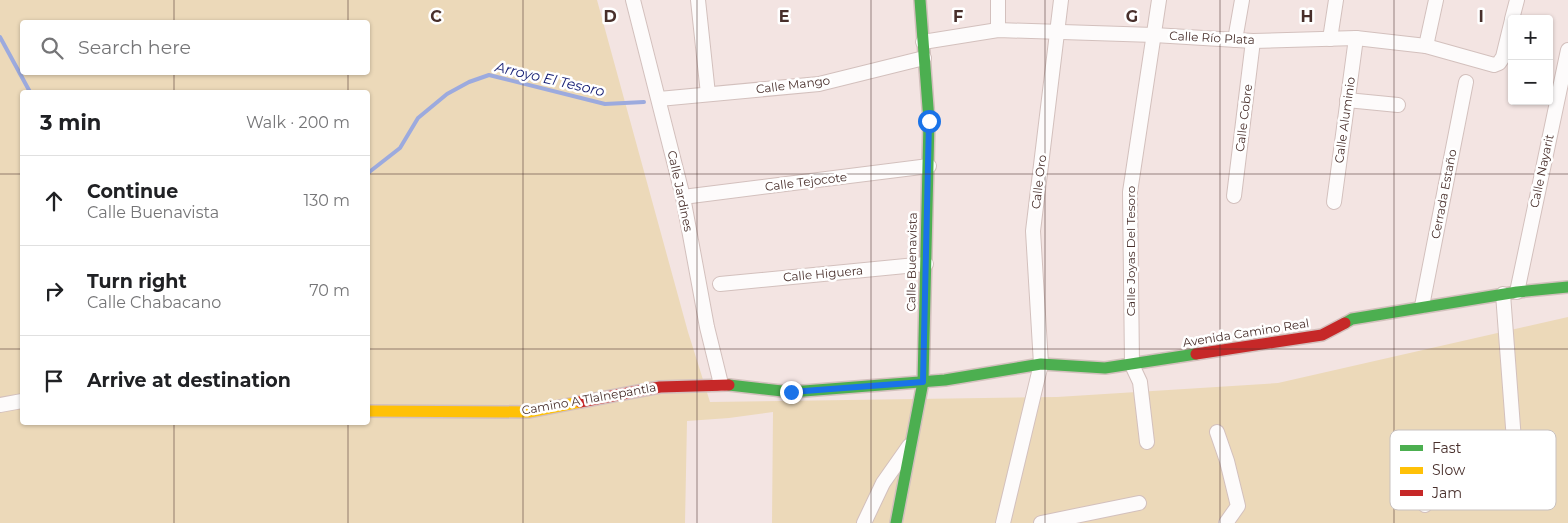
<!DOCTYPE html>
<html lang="en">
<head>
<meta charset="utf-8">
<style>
  body { margin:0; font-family:Montserrat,sans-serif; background:#f2f2f2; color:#202124 }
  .controls { position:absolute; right:15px; top:15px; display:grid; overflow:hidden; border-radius:5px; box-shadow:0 1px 4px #0004 }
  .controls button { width:45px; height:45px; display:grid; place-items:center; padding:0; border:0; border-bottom:1px solid #e0e0e0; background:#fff; color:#202124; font:25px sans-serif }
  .stop { position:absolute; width:15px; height:15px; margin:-11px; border:4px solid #1a73e8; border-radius:50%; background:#fff }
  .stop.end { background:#1a73e8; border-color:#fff; box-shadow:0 1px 5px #0008 }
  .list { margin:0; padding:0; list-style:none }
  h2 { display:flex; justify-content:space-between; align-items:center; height:65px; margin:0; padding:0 20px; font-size:21px }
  h2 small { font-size:16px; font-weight:400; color:#757577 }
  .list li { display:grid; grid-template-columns:32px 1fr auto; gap:15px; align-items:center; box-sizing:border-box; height:90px; padding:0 20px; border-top:1px solid #e0e0e0 }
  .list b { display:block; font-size:19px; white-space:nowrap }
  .list p { margin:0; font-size:16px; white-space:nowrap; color:#757577 }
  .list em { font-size:16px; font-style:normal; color:#757577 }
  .icon { flex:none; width:28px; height:28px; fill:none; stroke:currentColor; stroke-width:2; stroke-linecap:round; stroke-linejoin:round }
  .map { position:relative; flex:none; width:1568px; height:523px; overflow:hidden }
  .search { position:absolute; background:#fff; box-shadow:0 1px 4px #0004; left:20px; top:20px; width:350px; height:55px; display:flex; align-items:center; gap:12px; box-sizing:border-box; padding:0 18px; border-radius:5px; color:#757577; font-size:19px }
  .panel { position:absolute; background:#fff; box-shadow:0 1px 4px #0004; left:20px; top:90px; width:350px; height:335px; border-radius:5px }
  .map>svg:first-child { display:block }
  .green { fill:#ecd9b9; fill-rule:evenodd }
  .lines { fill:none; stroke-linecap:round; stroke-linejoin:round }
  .stream { stroke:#9caade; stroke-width:4 }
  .street-casing { stroke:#d3c0bd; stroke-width:16 }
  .fast-casing { stroke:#d3c0bd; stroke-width:14 }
  .slow-casing { stroke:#d3c0bd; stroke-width:14 }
  .jam-casing { stroke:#d3c0bd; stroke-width:14 }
  .street { stroke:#fdfbfb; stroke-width:14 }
  .fast { stroke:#4caf50; stroke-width:11 }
  .slow { stroke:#ffc107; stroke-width:11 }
  .jam { stroke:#c62828; stroke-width:11 }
  .route { stroke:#1a73e8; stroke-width:6 }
  .grid { fill:none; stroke:#482f2b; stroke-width:1; stroke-opacity:0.55 }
  .labels { text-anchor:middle; stroke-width:5; stroke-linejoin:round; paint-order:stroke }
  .street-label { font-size:12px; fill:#482f2b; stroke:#fff }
  .water-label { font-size:14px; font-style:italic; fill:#121b72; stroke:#fff }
  .key { fill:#fff; stroke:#c8c1bf; stroke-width:1 }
  .key-label { font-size:14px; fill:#482f2b }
  .grid-label { font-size:16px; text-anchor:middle; font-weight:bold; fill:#482f2b; stroke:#fff; stroke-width:5; stroke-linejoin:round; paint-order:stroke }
</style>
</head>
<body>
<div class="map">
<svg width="1568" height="523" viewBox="0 0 1568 523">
  <rect width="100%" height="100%" fill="#f3e4e2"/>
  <path class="green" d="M0,0H597L688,332L710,402L1057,397L1278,383L1568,317V523H772L773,412L729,418L687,421L685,523H0ZM22,22H368V72H22ZM22,92H368V422H22Z"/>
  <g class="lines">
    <g class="stream">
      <polyline points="0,37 30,92"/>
      <polyline points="368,173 400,148 418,118 447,94 469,82 489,75 605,104 644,102"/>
    </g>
    <defs>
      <g id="street">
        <polyline points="633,0 683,197 707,327 721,384"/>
        <polyline points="698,0 708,94"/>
        <polyline points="998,0 998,30"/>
        <polyline points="1512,19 1517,0"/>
        <polyline points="1330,39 1336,0"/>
        <polyline points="1235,40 1242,0"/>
        <polyline points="923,42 998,30 1154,35 1253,41 1356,38 1426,46 1494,65 1499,63 1503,57 1512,20"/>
        <polyline points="1426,46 1436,0"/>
        <polyline points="659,99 819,84 924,58"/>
        <polyline points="1347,100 1398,105"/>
        <polyline points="1234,196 1253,41"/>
        <polyline points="683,197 929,166"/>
        <polyline points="1334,202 1356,38"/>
        <polyline points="720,284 926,264"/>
        <polyline points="1517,292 1568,50"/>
        <polyline points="1422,306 1466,82"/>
        <polyline points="0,405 22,401"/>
        <polyline points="1217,432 1227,461 1238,506 1226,523"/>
        <polyline points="1147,442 1140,382 1132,365 1130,192 1159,0"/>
        <polyline points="1425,505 1421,479 1428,475 1505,461 1515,454 1503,294"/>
        <polyline points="864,523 883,483 909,446"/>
        <polyline points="1003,523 1041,364 1033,231 1061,0"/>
        <polyline points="1041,523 1139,503"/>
      </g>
      <g id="fast">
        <polyline points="1345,323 1352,319 1517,292 1568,287"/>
        <polyline points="729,385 791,392 945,380 1041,364 1105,368 1196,354"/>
        <polyline points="896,523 923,382 929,121 920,0"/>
      </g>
      <polyline id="slow" points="368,411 529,412 580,402"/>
      <g id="jam">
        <polyline points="1196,354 1322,335 1345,323"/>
        <polyline points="580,402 660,387 729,385"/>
      </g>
    </defs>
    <use href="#street" class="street-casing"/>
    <use href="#fast" class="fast-casing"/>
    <use href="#slow" class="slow-casing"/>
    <use href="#jam" class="jam-casing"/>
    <use href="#street" class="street"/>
    <use href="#fast" class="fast"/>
    <use href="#slow" class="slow"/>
    <use href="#jam" class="jam"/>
  </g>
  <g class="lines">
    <polyline class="route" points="791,392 923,382 929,121"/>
  </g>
  <path class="grid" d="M174,0V22M348,0V22M523,0V523M697,0V523M871,0V523M1045,0V523M1220,0V523M1394,0V523M174,72V92M348,72V92M0,174H22M368,174H1568M0,349H22M368,349H1568M174,422V523M348,422V523"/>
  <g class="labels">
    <g class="street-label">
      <text transform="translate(1212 38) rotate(3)" y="4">Calle Río Plata</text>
      <text transform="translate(793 85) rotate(-7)" y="4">Calle Mango</text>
      <text transform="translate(1244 118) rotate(-83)" y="4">Calle Cobre</text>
      <text transform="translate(1345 120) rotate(-82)" y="4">Calle Aluminio</text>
      <text transform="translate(1542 171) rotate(-78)" y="4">Calle Nayarit</text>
      <text transform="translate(806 182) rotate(-7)" y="4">Calle Tejocote</text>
      <text transform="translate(1039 182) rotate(-83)" y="4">Calle Oro</text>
      <text transform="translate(680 191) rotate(78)" y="4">Calle Jardines</text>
      <text transform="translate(1444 194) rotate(-79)" y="4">Cerrada Estaño</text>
      <text transform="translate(1131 251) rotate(-90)" y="4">Calle Joyas Del Tesoro</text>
      <text transform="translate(912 262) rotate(-89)" y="4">Calle Buenavista</text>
      <text transform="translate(823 274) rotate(-5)" y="4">Calle Higuera</text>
      <text transform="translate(1246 333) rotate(-9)" y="4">Avenida Camino Real</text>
      <text transform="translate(589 399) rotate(-10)" y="4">Camino A Tlalnepantla</text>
    </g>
    <g class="water-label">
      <text transform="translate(550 79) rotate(13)" y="5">Arroyo El Tesoro</text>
    </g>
  </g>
  <rect x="1390" y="430" width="166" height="80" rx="8" class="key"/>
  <rect x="1400" y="445" width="23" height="6" fill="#4caf50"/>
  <rect x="1400" y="467" width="23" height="7" fill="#ffc107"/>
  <rect x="1400" y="490" width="23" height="6" fill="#c62828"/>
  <g class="key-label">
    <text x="1432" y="453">Fast</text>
    <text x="1432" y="475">Slow</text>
    <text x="1432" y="498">Jam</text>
  </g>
  <g class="grid-label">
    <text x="436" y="22">C</text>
    <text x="610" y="22">D</text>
    <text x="784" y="22">E</text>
    <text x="958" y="22">F</text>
    <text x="1132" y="22">G</text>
    <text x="1307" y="22">H</text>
    <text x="1481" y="22">I</text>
  </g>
</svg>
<div class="controls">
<button>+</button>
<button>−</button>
</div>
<div class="stop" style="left:929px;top:121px"></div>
<div class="stop end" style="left:791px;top:392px"></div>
<div class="search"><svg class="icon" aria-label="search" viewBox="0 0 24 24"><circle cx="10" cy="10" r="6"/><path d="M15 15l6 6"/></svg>Search here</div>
<section class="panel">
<h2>3 min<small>Walk · 200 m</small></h2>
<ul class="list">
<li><svg class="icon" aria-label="ahead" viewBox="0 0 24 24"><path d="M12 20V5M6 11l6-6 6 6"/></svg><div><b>Continue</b><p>Calle Buenavista</p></div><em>130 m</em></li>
<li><svg class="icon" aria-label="right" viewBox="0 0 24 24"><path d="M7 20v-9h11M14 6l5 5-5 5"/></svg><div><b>Turn right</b><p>Calle Chabacano</p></div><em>70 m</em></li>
<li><svg class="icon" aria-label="arrive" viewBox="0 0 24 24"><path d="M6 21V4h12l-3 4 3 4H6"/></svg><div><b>Arrive at destination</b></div></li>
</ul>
</section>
</div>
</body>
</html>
